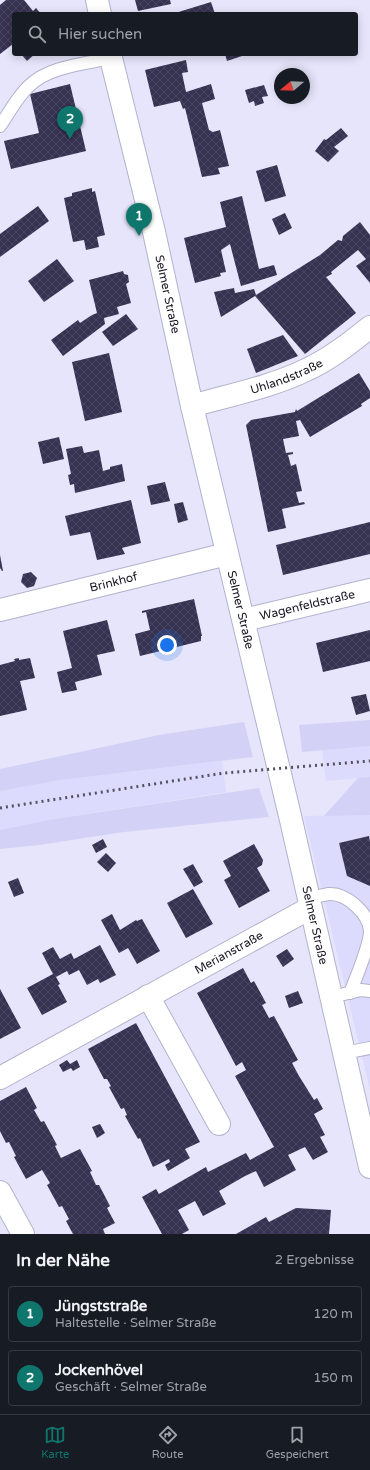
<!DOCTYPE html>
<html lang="de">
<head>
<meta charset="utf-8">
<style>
  body { margin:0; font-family:"Varela Round",sans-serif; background:#20242c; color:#f1f3f6 }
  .compass { position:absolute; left:274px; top:68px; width:36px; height:36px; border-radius:50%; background:#171b24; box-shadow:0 2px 10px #0003; rotate:251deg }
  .you { position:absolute; left:167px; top:645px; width:14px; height:14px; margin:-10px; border:3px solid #fff; border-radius:50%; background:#1a73e8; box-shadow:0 0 0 6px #1a73e833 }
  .badge { display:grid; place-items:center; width:26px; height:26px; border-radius:50%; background:#0f766e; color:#fff; font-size:13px; font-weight:700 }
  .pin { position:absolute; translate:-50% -33px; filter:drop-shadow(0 1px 2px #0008) }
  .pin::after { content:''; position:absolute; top:21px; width:14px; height:12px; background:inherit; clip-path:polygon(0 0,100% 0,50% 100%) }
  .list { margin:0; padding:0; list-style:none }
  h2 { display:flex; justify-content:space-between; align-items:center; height:52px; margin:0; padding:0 16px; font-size:17px }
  h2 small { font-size:13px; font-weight:400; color:#9ea1a6 }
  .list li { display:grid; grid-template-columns:26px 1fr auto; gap:12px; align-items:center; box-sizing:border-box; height:56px; margin:0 8px 8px; padding:0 8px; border:1px solid #363941; border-radius:4px }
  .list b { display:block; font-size:15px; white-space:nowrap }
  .list p { margin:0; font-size:13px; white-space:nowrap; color:#9ea1a6 }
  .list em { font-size:13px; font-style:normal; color:#9ea1a6 }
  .icon { flex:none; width:22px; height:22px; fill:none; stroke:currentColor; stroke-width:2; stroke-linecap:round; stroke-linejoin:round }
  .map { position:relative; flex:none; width:370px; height:1234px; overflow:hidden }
  .search { position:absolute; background:#171b24; box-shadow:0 2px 10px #0003; left:12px; right:12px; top:12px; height:44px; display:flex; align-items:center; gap:10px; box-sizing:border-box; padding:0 14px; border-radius:4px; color:#9ea1a6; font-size:15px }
  .sheet { height:180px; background:#171b24 }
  nav { display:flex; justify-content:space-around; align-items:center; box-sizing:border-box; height:56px; border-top:1px solid #363941; background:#171b24; font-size:11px; color:#9ea1a6 }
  nav a { display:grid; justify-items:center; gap:2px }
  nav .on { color:#0f766e }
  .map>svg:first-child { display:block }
  .built { fill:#dcdafd }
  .grass { fill:#d3d1f6 }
  .building { fill:url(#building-cross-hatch) }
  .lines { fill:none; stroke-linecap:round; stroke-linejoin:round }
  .lane-casing { stroke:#b3b2cc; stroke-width:14 }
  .street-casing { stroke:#b3b2cc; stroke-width:24 }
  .lane { stroke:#fff; stroke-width:12 }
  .street { stroke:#fff; stroke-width:22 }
  .rail { stroke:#535260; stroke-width:3; stroke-dasharray:2 4; stroke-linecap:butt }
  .labels { text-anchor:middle; stroke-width:4; stroke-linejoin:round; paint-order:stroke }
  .street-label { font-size:12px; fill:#16151f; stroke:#e6e5fb }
</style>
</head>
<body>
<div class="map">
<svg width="370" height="1234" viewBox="0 0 370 1234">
  <defs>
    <pattern id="building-cross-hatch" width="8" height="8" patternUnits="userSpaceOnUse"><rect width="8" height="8" fill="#363251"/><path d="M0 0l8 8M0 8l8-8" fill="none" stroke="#4a4661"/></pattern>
  </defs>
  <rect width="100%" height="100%" fill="#e6e5fb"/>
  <g class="built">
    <polygon points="370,746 370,777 326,781 322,749"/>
    <polygon points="222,761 226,792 48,820 0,830 0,791 61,780"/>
    <polygon points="370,815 370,1090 304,816"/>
  </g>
  <g class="grass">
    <polygon points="370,720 370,746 302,752 299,725"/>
    <polygon points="244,722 253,757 61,780 0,791 0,769 159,735"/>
    <polygon points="370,777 370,815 324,816 358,778"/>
    <polygon points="259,788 269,817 124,832 39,845 0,849 0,830 48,820"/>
  </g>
  <g class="building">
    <polygon points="6,0 24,0 33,11 36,8 41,14 14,14 14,45 13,44 0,54 0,5"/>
    <polygon points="135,0 170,0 171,4 138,11"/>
    <polygon points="211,2 215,14 172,14"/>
    <polygon points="21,54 35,54 27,61"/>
    <polygon points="225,54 248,54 227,61"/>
    <polygon points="186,60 188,72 182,73 186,92 211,84 215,99 202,103 209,130 213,132 220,130 229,166 218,168 220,174 202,177 185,108 183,109 180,101 154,107 145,70"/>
    <polygon points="70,84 86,151 11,169 4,141 39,133 30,94"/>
    <polygon points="264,85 268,96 262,97 264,103 255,106 254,101 249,103 245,90"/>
    <polygon points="341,128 348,136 334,147 339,151 328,162 315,151 324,139 326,140"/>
    <polygon points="277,165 286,196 265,202 256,171"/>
    <polygon points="92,188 92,192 95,191 105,235 97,237 99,247 86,250 84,240 73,242 64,198 72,196 72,193"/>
    <polygon points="242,196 259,269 274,265 277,275 241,286 230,244 221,250 226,272 220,273 221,276 195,283 184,238 226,227 220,202"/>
    <polygon points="38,206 49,221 0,257 0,234"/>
    <polygon points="285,213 292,228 279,235 272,219"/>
    <polygon points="360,222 370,235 370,283 356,266 366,259 358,250 331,272 332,274 326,277 356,313 305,354 255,296 221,317 214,292 234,288 235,293 254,289 256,295 320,255 338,240 342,241 343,236"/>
    <polygon points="57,259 74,281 44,302 28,281"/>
    <polygon points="123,271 124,274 128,275 129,282 126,284 131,303 117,307 119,314 104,318 105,324 63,356 51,340 78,320 80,323 92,315 97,313 89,280"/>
    <polygon points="126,314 138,329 113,346 102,332"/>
    <polygon points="283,335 298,356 256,373 247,349"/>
    <polygon points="109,353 122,412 85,421 72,362"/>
    <polygon points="359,373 370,391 370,398 361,404 362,406 310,437 300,420 296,421 299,436 283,439 286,453 293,452 293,454 288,455 291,466 296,464 302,491 296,492 299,503 304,502 305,504 282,509 286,528 268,532 246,425 251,420 295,412 296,409 297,411"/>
    <polygon points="59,437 64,459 43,464 38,442"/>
    <polygon points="82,446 84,453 99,450 103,471 110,469 110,467 122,464 125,481 75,493 74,484 70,485 68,475 71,474 66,449"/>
    <polygon points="165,482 170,501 151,505 147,486"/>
    <polygon points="131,500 141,543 122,548 125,554 97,560 90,532 70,536 65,516"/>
    <polygon points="183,502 188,520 178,523 174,504"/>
    <polygon points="370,522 370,554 283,575 276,545"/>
    <polygon points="0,555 3,571 2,571 0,568"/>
    <polygon points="31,572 37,578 34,586 27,588 21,582 23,574"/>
    <polygon points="194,599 202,636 201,636 201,641 140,656 135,634 150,630 146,612 142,613 142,611"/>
    <polygon points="107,620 115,651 97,655 102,675 75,682 77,690 62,693 57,672 72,668 63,631"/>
    <polygon points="370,630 370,661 323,672 316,643"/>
    <polygon points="19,658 19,660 30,658 35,678 20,681 27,710 0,716 0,665 15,661 14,659"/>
    <polygon points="366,694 370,711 356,715 351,697"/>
    <polygon points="369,836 370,842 370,886 347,876 339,843"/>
    <polygon points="103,839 107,847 96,853 92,845"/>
    <polygon points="254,844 263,860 262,865 257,868 270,891 239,908 224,880 231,876 223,861"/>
    <polygon points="106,853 116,863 108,872 97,862"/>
    <polygon points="193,864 203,882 194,887 183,869"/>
    <polygon points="18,878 24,893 14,897 8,882"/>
    <polygon points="193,889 213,924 186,938 167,903"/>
    <polygon points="112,914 120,930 136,920 137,921 142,919 160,951 137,964 128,948 119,953 101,920"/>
    <polygon points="100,945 116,975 100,983 98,979 87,985 79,970 69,975 67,971 56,977 60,984 58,985 67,1002 42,1015 27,988 53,974 42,953 53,947 60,959 71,953 74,959"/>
    <polygon points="287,949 294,959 283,967 276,956"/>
    <polygon points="243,968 251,983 254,981 266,1003 262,1005 269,1018 274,1016 298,1060 292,1063 299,1076 314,1100 317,1098 323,1109 314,1114 325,1135 320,1137 328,1152 313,1160 305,1147 288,1155 296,1170 264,1187 256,1171 245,1176 219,1191 226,1204 203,1216 195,1201 178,1210 189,1230 182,1234 162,1234 142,1197 156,1189 159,1194 206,1167 208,1172 246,1153 250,1160 274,1147 235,1076 246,1070 242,1062 236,1066 197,993"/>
    <polygon points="0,989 21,1028 0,1039"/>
    <polygon points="298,991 303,1003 289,1008 285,996"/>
    <polygon points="136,1023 200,1142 185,1149 190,1158 168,1171 165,1165 170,1162 169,1159 153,1167 140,1138 138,1139 125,1116 127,1115 124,1108 121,1109 109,1087 111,1086 107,1079 104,1079 88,1049"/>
    <polygon points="67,1060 70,1064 77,1060 80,1067 73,1071 71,1068 63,1072 59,1065"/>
    <polygon points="26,1087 37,1108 34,1110 41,1122 44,1121 57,1145 55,1146 61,1158 80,1149 92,1171 90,1172 96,1185 100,1185 99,1185 110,1206 107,1208 115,1223 103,1229 105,1234 73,1234 66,1221 69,1219 62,1206 59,1207 47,1185 50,1183 42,1170 26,1179 14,1157 16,1156 9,1142 6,1143 0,1131 0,1101"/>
    <polygon points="100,1124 105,1133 97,1138 92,1127"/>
    <polygon points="296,1208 331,1210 329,1234 236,1234 266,1217 269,1222"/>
  </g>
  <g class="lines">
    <defs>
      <g id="lane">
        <path d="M0,126C9,113 17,97 29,86C49,66 85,64 111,58"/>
        <path d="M308,898C315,897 323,895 329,894C347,893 369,914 370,931C370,945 356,978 350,993"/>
        <polyline points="344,994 361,990 370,991"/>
        <polyline points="344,1053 370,1048"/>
      </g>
      <g id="street">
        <polyline points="97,0 100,14"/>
        <path id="s1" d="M110,54L154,232L192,406L291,820L370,1167"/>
        <path id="s2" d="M192,406C230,395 271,387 306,370C330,359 350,343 370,327"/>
        <path id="s3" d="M0,610L227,554"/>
        <path id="s4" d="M244,620L370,590"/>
        <polyline points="148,996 219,1124"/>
        <path id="s5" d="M0,1078L310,908"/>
        <polyline points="0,1192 23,1234"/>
      </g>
    </defs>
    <use href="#lane" class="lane-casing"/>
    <use href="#street" class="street-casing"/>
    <use href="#lane" class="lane"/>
    <use href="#street" class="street"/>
    <polyline class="rail" points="0,808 224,773 370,761"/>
  </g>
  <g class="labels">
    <g class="street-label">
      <text dy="4" stroke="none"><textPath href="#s1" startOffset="247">Selmer Straße</textPath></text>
      <text dy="4" stroke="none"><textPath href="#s2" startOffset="99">Uhlandstraße</textPath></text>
      <text dy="4" stroke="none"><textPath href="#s3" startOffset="117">Brinkhof</textPath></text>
      <text dy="4" stroke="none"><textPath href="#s4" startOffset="65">Wagenfeldstraße</textPath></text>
      <text dy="4" stroke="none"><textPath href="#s1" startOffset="571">Selmer Straße</textPath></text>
      <text dy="4" stroke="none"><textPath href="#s1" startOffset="895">Selmer Straße</textPath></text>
      <text dy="4" stroke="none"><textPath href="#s5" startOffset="261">Merianstraße</textPath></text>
    </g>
  </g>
</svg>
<svg class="compass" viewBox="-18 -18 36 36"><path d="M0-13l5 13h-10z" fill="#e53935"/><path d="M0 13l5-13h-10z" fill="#9ea1a6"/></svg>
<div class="you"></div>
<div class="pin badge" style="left:139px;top:236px">1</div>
<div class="pin badge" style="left:70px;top:139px">2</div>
<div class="search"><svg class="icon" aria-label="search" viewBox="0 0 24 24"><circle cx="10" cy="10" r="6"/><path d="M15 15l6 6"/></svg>Hier suchen</div>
</div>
<section class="sheet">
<h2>In der Nähe<small>2 Ergebnisse</small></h2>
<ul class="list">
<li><span class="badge">1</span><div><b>Jüngststraße</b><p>Haltestelle · Selmer Straße</p></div><em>120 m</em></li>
<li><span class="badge">2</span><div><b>Jockenhövel</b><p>Geschäft · Selmer Straße</p></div><em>150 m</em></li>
</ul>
</section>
<nav>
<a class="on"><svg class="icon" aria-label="map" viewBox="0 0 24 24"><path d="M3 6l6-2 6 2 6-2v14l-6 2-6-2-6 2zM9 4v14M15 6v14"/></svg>Karte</a>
<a><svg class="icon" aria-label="directions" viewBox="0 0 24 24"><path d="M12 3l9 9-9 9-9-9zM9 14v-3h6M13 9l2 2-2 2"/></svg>Route</a>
<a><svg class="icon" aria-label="saved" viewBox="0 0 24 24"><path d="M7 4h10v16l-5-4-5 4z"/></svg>Gespeichert</a>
</nav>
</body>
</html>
